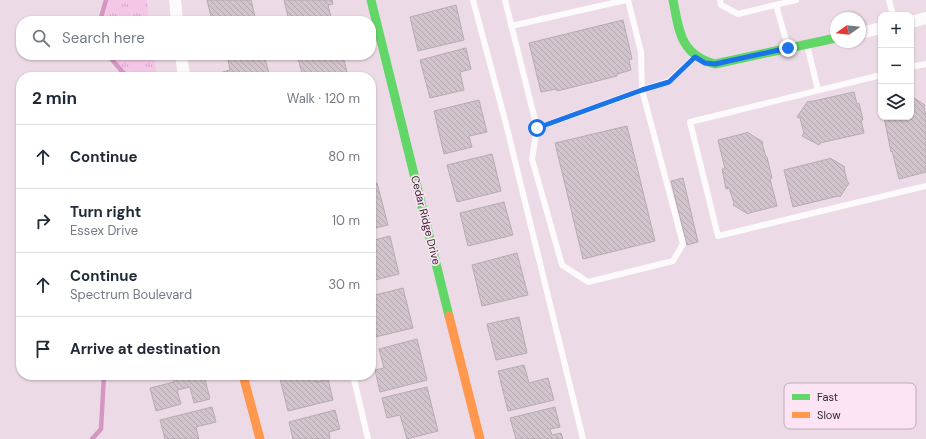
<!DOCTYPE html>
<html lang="en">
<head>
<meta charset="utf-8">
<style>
  body { margin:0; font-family:"DM Sans",sans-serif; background:#f6f6f7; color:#1f2937 }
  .controls { position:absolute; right:12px; top:12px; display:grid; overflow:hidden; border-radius:8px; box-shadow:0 1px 3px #0004 }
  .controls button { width:36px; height:36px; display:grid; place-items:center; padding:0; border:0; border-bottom:1px solid #e0e1e3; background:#fff; color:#1f2937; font:20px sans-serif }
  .compass { position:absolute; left:830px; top:12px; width:36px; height:36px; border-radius:50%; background:#fff; box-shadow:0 1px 3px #0004; rotate:256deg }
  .stop { position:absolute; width:12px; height:12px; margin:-9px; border:3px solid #1a73e8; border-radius:50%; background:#fff }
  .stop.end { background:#1a73e8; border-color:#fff; box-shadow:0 1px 4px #0008 }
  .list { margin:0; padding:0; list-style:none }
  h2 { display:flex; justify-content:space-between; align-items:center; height:52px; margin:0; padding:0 16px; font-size:17px }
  h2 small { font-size:13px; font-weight:400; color:#747a83 }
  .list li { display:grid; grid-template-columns:26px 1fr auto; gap:12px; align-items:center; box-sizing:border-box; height:64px; padding:0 16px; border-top:1px solid #e0e1e3 }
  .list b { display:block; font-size:15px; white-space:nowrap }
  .list p { margin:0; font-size:13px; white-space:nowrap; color:#747a83 }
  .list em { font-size:13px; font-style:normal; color:#747a83 }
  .icon { flex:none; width:22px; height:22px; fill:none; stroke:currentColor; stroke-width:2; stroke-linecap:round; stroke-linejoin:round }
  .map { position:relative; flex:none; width:926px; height:439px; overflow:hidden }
  .search { position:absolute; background:#fff; box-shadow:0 1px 3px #0004; left:16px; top:16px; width:360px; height:44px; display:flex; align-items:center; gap:10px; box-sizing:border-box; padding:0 14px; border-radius:16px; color:#747a83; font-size:15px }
  .panel { position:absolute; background:#fff; box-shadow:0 1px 3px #0004; left:16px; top:72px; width:360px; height:308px; border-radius:16px }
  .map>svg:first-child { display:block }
  .grass { fill:url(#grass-tufts) }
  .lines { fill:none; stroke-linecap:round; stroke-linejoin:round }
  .stream { stroke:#d496c2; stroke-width:4.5 }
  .building { fill:url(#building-back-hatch); stroke:#b7abb3 }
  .lane { stroke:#fcfafb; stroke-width:6 }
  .street { stroke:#fcfafb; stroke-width:12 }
  .fast { stroke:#63d668; stroke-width:9 }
  .slow { stroke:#ff974d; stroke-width:9 }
  .route { stroke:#1a73e8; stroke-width:5 }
  .labels { text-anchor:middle; stroke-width:3.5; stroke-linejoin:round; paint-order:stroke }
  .street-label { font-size:11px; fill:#31272e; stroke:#fce4f4 }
  .key { fill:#fce4f4; stroke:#bfabb9; stroke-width:1 }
  .key-label { font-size:11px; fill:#31272e }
</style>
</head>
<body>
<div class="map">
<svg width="926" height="439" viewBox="0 0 926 439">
  <defs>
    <pattern id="grass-tufts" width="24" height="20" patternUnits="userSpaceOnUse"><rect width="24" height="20" fill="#f4c7e6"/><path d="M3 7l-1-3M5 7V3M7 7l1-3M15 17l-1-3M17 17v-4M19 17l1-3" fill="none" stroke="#d2abc6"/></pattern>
    <pattern id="building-back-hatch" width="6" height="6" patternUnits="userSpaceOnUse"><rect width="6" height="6" fill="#d1c4cc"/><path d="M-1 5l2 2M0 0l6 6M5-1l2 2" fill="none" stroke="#b4a8b0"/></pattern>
  </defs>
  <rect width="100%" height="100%" fill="#ecdbe6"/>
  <g class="grass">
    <polygon points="106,0 147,0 149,21 100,21"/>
    <polygon points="108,55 154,55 157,77 127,77"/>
  </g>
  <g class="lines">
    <g class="stream">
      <polyline points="100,21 106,0"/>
      <polyline points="108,55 127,77"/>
      <polyline points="92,439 101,429 104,375"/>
    </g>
  </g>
  <g class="building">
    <polygon points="207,0 251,0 256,21 212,21"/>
    <polygon points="284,0 332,0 333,4 328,5 332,21 289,21"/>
    <polygon points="456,5 464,40 418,51 410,17"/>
    <polygon points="623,20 632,59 629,60 631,70 617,74 617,76 557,91 557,89 541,92 529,43"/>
    <polygon points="466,48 471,69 460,72 464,90 430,98 420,60"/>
    <polygon points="227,55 264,55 270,77 216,77 216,74 230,70"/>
    <polygon points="297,55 333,55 334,58 343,56 347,72 328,77 303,77"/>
    <polygon points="854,92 857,104 859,103 863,120 861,120 864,133 820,143 819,145 802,136 804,133 800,118 797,117 808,101 809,102"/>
    <polygon points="911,96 925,105 924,107 926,116 926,172 899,179 892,151 891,152 884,117 911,117"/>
    <polygon points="479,100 487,132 469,136 472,147 444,154 434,111"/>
    <polygon points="627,126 655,241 583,259 555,143"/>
    <polygon points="747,132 763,142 762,143 766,157 767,157 772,178 770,179 777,206 749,213 748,214 733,205 734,203 729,188 726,189 722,169 725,169 718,140 746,133"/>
    <polygon points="492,154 501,191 457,202 447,165"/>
    <polygon points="830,158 845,167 844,168 847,181 849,183 840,197 838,196 793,207 784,170 828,159"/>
    <polygon points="683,178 698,242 687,245 671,181"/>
    <polygon points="377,183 388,225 371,229 371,184"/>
    <polygon points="504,202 513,235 468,246 460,213"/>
    <polygon points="390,236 399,274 371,281 371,241"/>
    <polygon points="517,253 528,295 482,306 472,265"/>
    <polygon points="403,288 413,328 371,338 371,296"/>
    <polygon points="519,317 527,353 496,360 487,324"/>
    <polygon points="417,339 427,380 380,392 375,370 384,368 379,349"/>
    <polygon points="524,365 529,383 548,378 554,400 508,411 498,371"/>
    <polygon points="173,375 204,375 210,399 194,403 190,387 177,390 181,404 156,411 150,388 174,382"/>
    <polygon points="279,375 315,375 317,382 328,379 333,400 288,411"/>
    <polygon points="427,387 438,431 407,439 400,415 387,418 382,398"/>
    <polygon points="212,407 216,422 196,427 199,439 165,439 160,420"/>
    <polygon points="555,407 560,427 550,429 552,435 561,433 563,439 516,439 510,418"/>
    <polygon points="335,410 340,429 329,432 330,439 293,439 289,422"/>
  </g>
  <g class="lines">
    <g class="lane">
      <polyline points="473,0 505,120 583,439"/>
      <polyline points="505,0 537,128"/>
      <polyline points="628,0 641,52 642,90 683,244 673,261 588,282 562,265 532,159 537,128 642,90 669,81 695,57"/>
      <polyline points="720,0 721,5 738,14 796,0"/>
      <polyline points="889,0 893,15"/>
      <polyline points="776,5 788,47"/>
      <polyline points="511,26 626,0"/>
      <polyline points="807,45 818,90"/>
      <polyline points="911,67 926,64"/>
      <polyline points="881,75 690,122 718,236 926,186"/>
      <polyline points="353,375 368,439"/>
    </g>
    <g class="street">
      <polyline points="175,0 177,21"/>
      <polyline points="911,22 926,18"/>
      <polyline points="860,33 881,28"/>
      <polyline points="181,55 184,77"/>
    </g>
    <g class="fast">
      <polyline points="371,0 449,316"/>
      <path d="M673,0C679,30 680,55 715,64L836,38"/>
    </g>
    <g class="slow">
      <polyline points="449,316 480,439"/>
      <polyline points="243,375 260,439"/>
    </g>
  </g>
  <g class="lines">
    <polyline class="route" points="537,128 642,90 669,82 695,57 705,63 715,64 788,48"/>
  </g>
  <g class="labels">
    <g class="street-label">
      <text transform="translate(426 220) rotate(76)" y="4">Cedar Ridge Drive</text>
    </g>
  </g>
  <rect x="784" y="383" width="132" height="46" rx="6" class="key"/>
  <rect x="792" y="394" width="18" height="6" fill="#63d668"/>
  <rect x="792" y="412" width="18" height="6" fill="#ff974d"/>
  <g class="key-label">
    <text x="817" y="401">Fast</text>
    <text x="817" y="419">Slow</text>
  </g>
</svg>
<div class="controls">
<button>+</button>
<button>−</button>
<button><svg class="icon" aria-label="layers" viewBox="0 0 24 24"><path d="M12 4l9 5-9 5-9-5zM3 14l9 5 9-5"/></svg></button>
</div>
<svg class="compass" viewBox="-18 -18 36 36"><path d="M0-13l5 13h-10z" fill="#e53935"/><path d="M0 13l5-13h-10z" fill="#747a83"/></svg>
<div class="stop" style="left:537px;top:128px"></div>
<div class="stop end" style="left:788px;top:48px"></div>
<div class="search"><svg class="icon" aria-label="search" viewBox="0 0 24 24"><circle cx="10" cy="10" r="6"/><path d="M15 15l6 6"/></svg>Search here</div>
<section class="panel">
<h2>2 min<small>Walk · 120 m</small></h2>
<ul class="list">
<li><svg class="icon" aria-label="ahead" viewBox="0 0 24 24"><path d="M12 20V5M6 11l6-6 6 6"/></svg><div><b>Continue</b></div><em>80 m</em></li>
<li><svg class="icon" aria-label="right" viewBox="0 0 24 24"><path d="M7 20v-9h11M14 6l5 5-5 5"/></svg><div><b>Turn right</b><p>Essex Drive</p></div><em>10 m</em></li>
<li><svg class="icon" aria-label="ahead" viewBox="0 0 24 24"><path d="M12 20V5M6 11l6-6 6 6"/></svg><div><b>Continue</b><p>Spectrum Boulevard</p></div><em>30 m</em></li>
<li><svg class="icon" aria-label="arrive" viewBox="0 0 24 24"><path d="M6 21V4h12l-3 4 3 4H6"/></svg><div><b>Arrive at destination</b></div></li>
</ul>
</section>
</div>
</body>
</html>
